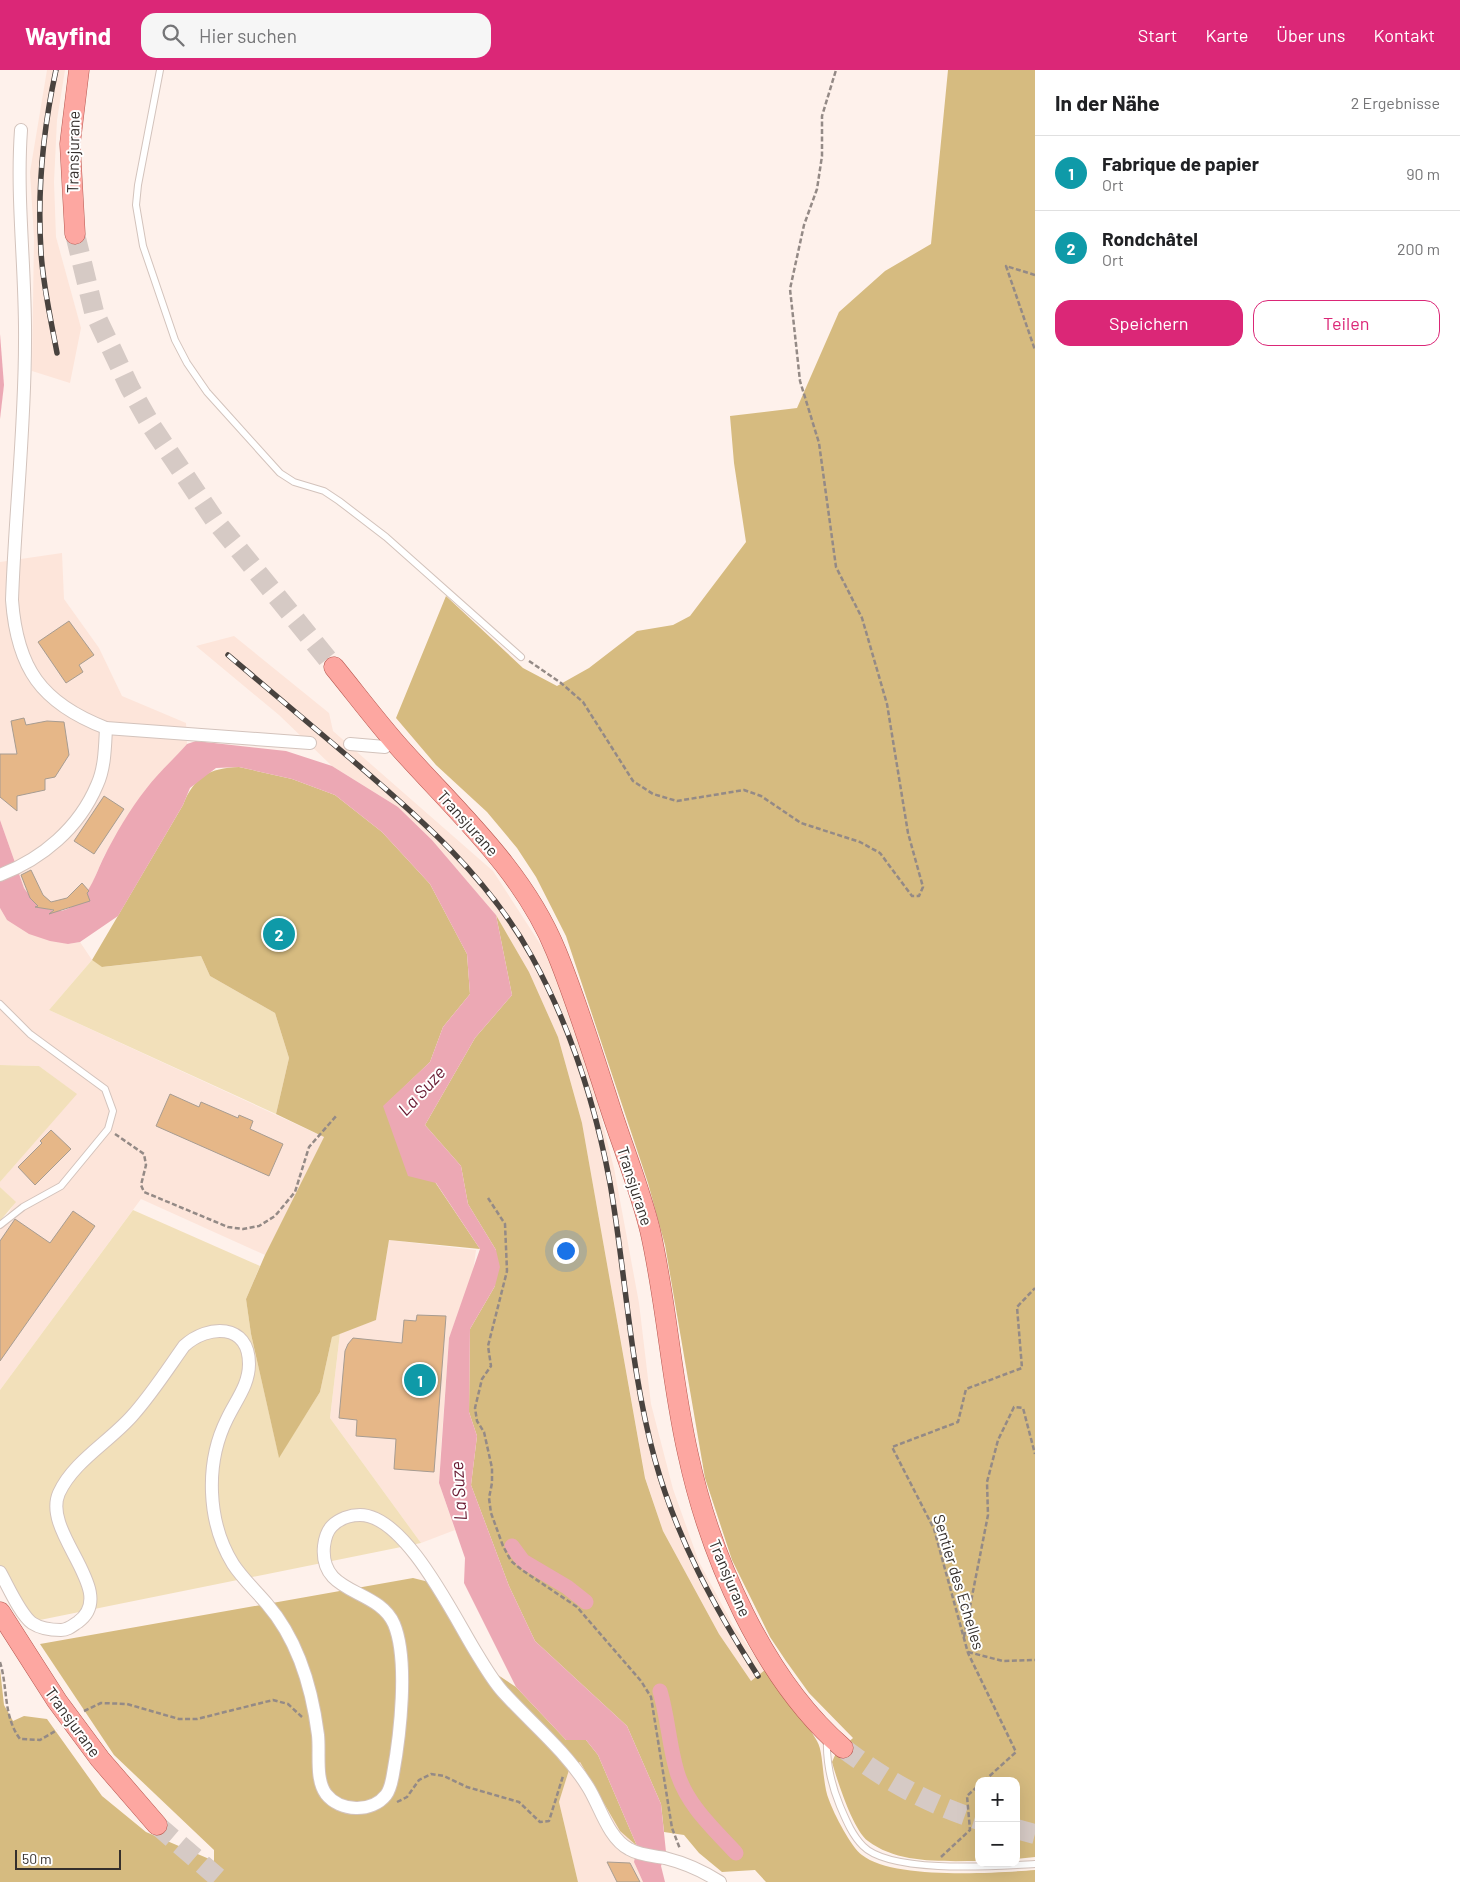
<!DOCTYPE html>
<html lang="de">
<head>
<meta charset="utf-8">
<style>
  body { margin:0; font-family:Barlow,sans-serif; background:#f6f6f6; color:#202124 }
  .controls { position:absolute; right:15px; bottom:15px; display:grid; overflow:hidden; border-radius:10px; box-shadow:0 5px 20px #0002 }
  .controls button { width:45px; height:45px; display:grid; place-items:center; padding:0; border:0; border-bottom:1px solid #e0e0e0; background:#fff; color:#202124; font:25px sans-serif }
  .scale { position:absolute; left:15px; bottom:12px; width:106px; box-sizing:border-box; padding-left:5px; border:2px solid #352f2c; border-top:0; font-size:14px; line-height:18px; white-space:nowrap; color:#352f2c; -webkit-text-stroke:4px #fff; paint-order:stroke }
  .you { position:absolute; left:565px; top:1180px; width:18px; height:18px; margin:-12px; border:4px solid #fff; border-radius:50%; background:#1a73e8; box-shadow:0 0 0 8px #1a73e833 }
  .badge { display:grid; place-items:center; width:32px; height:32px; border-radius:50%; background:#db2777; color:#fff; font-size:16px; font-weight:700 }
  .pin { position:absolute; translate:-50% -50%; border:2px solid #fff; box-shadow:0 1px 5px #0006 }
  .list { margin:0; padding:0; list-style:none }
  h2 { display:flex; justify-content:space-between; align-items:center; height:65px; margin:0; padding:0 20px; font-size:21px }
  h2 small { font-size:16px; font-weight:400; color:#757577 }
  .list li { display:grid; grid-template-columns:32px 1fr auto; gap:15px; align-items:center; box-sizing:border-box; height:75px; padding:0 20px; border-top:1px solid #e0e0e0 }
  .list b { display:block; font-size:19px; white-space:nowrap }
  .list p { margin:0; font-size:16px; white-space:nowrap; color:#757577 }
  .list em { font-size:16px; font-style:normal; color:#757577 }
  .actions { display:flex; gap:10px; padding:15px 20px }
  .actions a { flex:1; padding:11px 0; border:1px solid #db2777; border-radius:15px; text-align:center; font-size:18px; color:#db2777 }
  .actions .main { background:#db2777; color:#fff }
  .icon { flex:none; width:28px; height:28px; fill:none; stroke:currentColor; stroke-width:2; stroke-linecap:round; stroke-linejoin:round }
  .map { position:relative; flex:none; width:1035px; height:1812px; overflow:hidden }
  header { display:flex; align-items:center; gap:30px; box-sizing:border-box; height:70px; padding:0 25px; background:#db2777; color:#fff }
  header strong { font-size:24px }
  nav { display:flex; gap:28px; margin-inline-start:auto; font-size:18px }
  .search { width:350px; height:45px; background:#f6f6f6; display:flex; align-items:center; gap:12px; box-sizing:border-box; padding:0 18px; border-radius:15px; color:#757577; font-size:19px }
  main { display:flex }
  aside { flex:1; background:#fff }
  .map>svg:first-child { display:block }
  .built { fill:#fde5da }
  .green { fill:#f2e0ba }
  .forest { fill:#d6bb80 }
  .water { fill:#eca8b4 }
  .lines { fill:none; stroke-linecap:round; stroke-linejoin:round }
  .canal { stroke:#eca8b4; stroke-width:15 }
  .building { fill:#e6b788; stroke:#a79c91 }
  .primary-tunnel { stroke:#d6cac5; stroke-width:20; stroke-dasharray:20 10; stroke-linecap:butt }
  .service-casing { stroke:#d3c3bc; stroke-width:8 }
  .minor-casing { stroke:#d3c3bc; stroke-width:14 }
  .primary-casing { stroke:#b6574f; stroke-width:21 }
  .path { stroke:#948a86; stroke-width:2.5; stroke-dasharray:5 2.5; stroke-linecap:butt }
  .service { stroke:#fff; stroke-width:6 }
  .minor { stroke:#fff; stroke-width:12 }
  .primary { stroke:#fda7a1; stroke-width:20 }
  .rail-casing { stroke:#49433f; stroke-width:5.5 }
  .rail { stroke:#fff; stroke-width:4; stroke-dasharray:11; stroke-linecap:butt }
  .labels { text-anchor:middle; stroke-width:4; stroke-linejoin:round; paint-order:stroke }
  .street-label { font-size:16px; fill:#352f2c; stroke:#fff }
  .water-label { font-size:18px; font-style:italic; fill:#671830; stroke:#fff }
</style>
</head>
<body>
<header>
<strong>Wayfind</strong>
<div class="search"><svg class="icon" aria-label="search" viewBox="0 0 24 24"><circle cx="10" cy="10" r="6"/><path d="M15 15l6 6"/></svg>Hier suchen</div>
<nav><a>Start</a><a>Karte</a><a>Über uns</a><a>Kontakt</a></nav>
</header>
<main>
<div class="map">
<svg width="1035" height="1812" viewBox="0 0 1035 1812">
  <rect width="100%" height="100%" fill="#fef1eb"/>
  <g class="built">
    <polygon points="47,0 65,0 57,50 54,112 56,167 81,258 70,313 32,301 34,168 30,102"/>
    <polygon points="62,483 64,529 99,578 122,626 186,653 187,674 146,719 104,786 89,821 73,836 59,841 42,838 35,834 24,818 0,750 0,492"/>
    <polygon points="234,566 329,643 333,661 493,801 548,886 590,1004 614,1098 639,1233 651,1334 673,1419 699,1492 733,1555 765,1600 751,1611 719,1564 663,1461 645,1407 582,1053 558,967 529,902 496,845 432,770 398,737 332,696 279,645 196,576"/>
    <polygon points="0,838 7,850 68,874 80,872 92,890 49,940 324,1067 265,1185 141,1129 0,1320 0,1157 15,1132 0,1117 0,1112 76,1024 39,996 0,995"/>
    <polygon points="389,1170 476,1180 473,1202 449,1268 441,1379 439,1413 455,1460 421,1473 330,1348 340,1263 376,1250"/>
    <polygon points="580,1692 620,1761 637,1776 634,1792 643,1812 578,1812 559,1732 569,1700"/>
  </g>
  <g class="green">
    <polygon points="201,886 210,906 275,943 289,988 276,1044 49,940 92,890 103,897"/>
    <polygon points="0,995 39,996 77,1024 0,1112"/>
    <polygon points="0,1117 16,1132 0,1151"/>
    <polygon points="133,1140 260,1196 246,1229 251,1264 279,1387 320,1322 332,1267 340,1263 330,1348 421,1473 30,1552 0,1503 0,1320"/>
  </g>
  <g class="forest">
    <path d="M948,0H1035V1787L1016,1789V1711H979V1791C943,1791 898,1794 868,1771C853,1760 837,1710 832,1692L836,1683L853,1668L809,1623L786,1591L770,1567L732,1490L705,1408L665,1175L648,1113L566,866L536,807L517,778L487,742L436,695L396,648L446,526L523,598L557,616L589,598L637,561L673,555L690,546L746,472L734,393L730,346L797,338L839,242L885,201L931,174Z"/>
    <path d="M239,697L292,709L335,725L382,762L430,814L467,884L470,924L443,957L430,992L384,1036L480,1179L389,1170L376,1250L332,1267L320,1322L279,1388L251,1264L246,1229L265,1185L324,1067L276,1044L289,988L275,943L210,906L201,886L102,897L92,890L183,735C194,707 209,698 239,697Z"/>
    <path d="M496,845L529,902L558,967L582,1053L645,1408L663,1461L719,1564L751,1611L765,1600C782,1623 803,1646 817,1671C824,1682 822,1714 829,1730C834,1744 851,1777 862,1785C893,1810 996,1803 1035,1800V1812H766L755,1800L722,1802L699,1783L684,1765L664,1762L661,1734L627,1656L535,1571L509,1516L471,1415L477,1366L469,1342L470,1259L495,1216L496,1180L468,1134L461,1096L425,1055L475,968L512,925Z"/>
    <polygon points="413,1508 437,1514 492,1601 516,1617 566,1670 586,1670 598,1685 637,1776 620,1761 580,1692 569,1700 559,1732 578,1812 0,1812 0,1599 4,1635 13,1651 24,1646 47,1649 102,1726 146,1762 214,1791 214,1780 114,1685 40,1574"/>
  </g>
  <g class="water">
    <polygon points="0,264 4,315 0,349"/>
    <path d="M196,671L286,681L332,696L398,737L432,770L496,845L512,925L475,968L425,1055L461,1096L468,1134L496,1180L500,1197L495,1216L470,1259L469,1342L477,1366L471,1415L509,1516L535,1571L627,1656L661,1734L666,1782L661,1796L665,1812H643L634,1792L637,1776L598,1685L586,1670H566L516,1617L464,1513L465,1488L439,1413L449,1268L480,1179L436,1113L408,1106L383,1036L430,992L443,957L470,924L467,884L430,814L382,762L335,725L292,709L239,697L216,698L190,718L183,735L118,846L80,872L68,874L50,871L29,864L7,850L0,838V750L24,818C35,834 55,850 74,835C91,823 95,805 104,787C115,765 130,739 146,719C158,703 174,689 187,674Z"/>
  </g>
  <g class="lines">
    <g class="canal">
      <polyline points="512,1476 523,1491 567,1517 586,1532"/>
      <path d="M660,1621C668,1648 669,1675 677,1702C687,1735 713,1758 736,1783"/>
    </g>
  </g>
  <g class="building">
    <polygon points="69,551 94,585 79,595 83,602 66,613 38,572"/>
    <polygon points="24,648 26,655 47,651 64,652 69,685 55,707 45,709 45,720 17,726 17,741 0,727 0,684 17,684 11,651"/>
    <polygon points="104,726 124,739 94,784 74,771"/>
    <polygon points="31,800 43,825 51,832 67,828 82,813 89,821 87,823 90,831 49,844 54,840 35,837 38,836 30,828 21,805"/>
    <polygon points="170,1024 199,1037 201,1032 238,1048 239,1045 253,1051 250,1059 283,1074 269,1106 156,1056"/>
    <polygon points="51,1060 71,1079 35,1115 18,1097 42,1073 40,1071"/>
    <polygon points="73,1141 95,1156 0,1291 0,1171 15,1149 50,1173"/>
    <polygon points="417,1245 446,1246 434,1402 394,1399 396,1369 356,1366 357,1350 339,1348 345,1281 348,1274 353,1268 402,1273 404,1250 416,1251"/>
    <polygon points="607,1792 630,1793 640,1812 617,1812"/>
  </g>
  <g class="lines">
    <g class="primary-tunnel">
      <polyline points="75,164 94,242 130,318 152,357 214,449 334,597"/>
      <path d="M843,1678C885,1710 928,1734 979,1750"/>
      <polyline points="157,1755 223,1812"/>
      <polyline points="1016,1759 1035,1764"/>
    </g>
    <defs>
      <g id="service">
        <polyline points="160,0 138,115 136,135 143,176 175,270 187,293 207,322 280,403 294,412 324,421 339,431 386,467 521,587"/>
        <polyline points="0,934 30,964 105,1019 113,1041 108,1059 61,1116 23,1137 0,1155"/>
        <path d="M827,1669C826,1693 831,1714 840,1736C846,1750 852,1765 863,1776C890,1804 997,1796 1035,1794"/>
      </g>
      <g id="minor">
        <path d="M21,60C16,131 26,201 25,272C25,358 15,444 12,530C17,598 41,633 106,658L310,673"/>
        <polyline points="350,674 385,677"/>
        <path d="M0,805C42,789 79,758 97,715C105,698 105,676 106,658"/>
        <path d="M0,1502C8,1516 20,1544 32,1553C41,1559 51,1560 61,1560C68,1560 72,1556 78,1552C120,1522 41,1463 59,1423C73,1392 109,1372 132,1346C151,1325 167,1300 184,1276C208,1254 249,1253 249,1294C249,1315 236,1330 227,1349C205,1393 207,1452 233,1494C242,1508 256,1521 267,1534C299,1571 312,1618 318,1665C320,1683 315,1709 326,1724C340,1742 372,1743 386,1725C390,1720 392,1710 393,1704C400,1666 409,1590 394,1554C378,1517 319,1526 324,1476C325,1468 327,1461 332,1456C339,1449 350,1445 360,1445C406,1445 455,1549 477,1584C485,1597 493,1611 503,1622C531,1653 565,1680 588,1717C600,1736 608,1768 629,1779C639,1785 653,1786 665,1788C685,1793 703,1801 720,1812"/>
      </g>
      <g id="primary">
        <polyline points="75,164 70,74 79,0"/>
        <path d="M334,597C356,624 377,652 400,678C457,742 523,800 556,881C577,932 593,985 610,1037C623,1078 640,1119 650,1160C667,1234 671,1310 688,1384C710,1486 763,1609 843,1678"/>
        <polyline points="0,1542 57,1631 100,1689 157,1755"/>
      </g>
    </defs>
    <use href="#service" class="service-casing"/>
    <use href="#minor" class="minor-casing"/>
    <use href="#primary" class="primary-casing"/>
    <g class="path">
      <polyline points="1035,205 1006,196 1035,280"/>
      <polyline points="529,591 561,613 583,632 633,711 653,724 677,731 744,720 761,726 801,753 860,772 880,783 912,826 919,826 923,817 908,763 887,634 862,548 836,497 819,373 800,311 790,219 804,155 817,119 822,86 822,46 836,0"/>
      <polyline points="115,1064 144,1084 146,1095 141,1115 144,1122 228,1157 243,1159 259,1156 275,1146 295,1122 309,1077 337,1045"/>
      <polyline points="488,1128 505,1154 507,1201 488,1276 491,1296 482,1309 475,1338 477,1351 484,1362 492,1398 492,1413 489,1428 491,1443 503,1476 511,1491 522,1500 577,1537 641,1611 651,1627 672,1758 680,1779"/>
      <polyline points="964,1567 988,1445 987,1412 998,1370 1014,1337 1023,1338 1035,1384"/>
      <polyline points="968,1582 1003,1591 1035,1590"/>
      <path d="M0,1592C8,1618 3,1646 20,1669L40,1670L57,1660"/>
      <polyline points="84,1641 101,1633 127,1634 179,1649 197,1649 273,1630 288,1634 302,1647"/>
      <polyline points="984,1711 1016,1682 968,1583 934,1459 892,1377 958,1352 966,1319 1022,1298 1017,1237 1035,1218"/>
      <polyline points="397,1732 407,1727 419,1710 431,1704 444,1706 467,1717 519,1732 540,1752 549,1751 563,1706"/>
      <polyline points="941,1787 970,1760 967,1726 979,1715"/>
    </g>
    <use href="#service" class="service"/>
    <use href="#minor" class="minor"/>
    <use href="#primary" class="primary"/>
    <defs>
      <g id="rail">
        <path d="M56,0C43,60 37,120 41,182C43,216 51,250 57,283"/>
        <path d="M228,585C269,620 310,654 351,689C420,748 488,807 532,887C571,958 595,1033 610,1113C626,1205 630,1300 655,1390C677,1469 714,1537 758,1606"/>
      </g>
    </defs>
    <use href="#rail" class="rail-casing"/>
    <use href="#rail" class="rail"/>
  </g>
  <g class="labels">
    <g class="street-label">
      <text transform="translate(73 82) rotate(-89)" y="6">Transjurane</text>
      <text transform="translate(468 753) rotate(48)" y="6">Transjurane</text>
      <text transform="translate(635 1116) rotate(72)" y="6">Transjurane</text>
      <text transform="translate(730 1508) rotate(67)" y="6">Transjurane</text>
      <text transform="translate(959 1512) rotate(73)" y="6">Sentier des Echelles</text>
      <text transform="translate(73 1652) rotate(54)" y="6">Transjurane</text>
    </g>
    <g class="water-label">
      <text transform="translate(422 1021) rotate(-47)" y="6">La Suze</text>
      <text transform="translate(459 1421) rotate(-94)" y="6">La Suze</text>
    </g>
  </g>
</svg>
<div class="controls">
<button>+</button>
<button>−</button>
</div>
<div class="scale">50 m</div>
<div class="you"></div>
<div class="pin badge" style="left:420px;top:1310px;background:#0f9aa8">1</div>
<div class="pin badge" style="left:279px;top:864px;background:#0f9aa8">2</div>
</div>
<aside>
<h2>In der Nähe<small>2 Ergebnisse</small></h2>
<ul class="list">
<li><span class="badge" style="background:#0f9aa8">1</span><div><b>Fabrique de papier</b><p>Ort</p></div><em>90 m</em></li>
<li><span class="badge" style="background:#0f9aa8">2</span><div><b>Rondchâtel</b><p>Ort</p></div><em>200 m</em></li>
</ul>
<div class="actions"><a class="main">Speichern</a><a>Teilen</a></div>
</aside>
</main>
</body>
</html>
